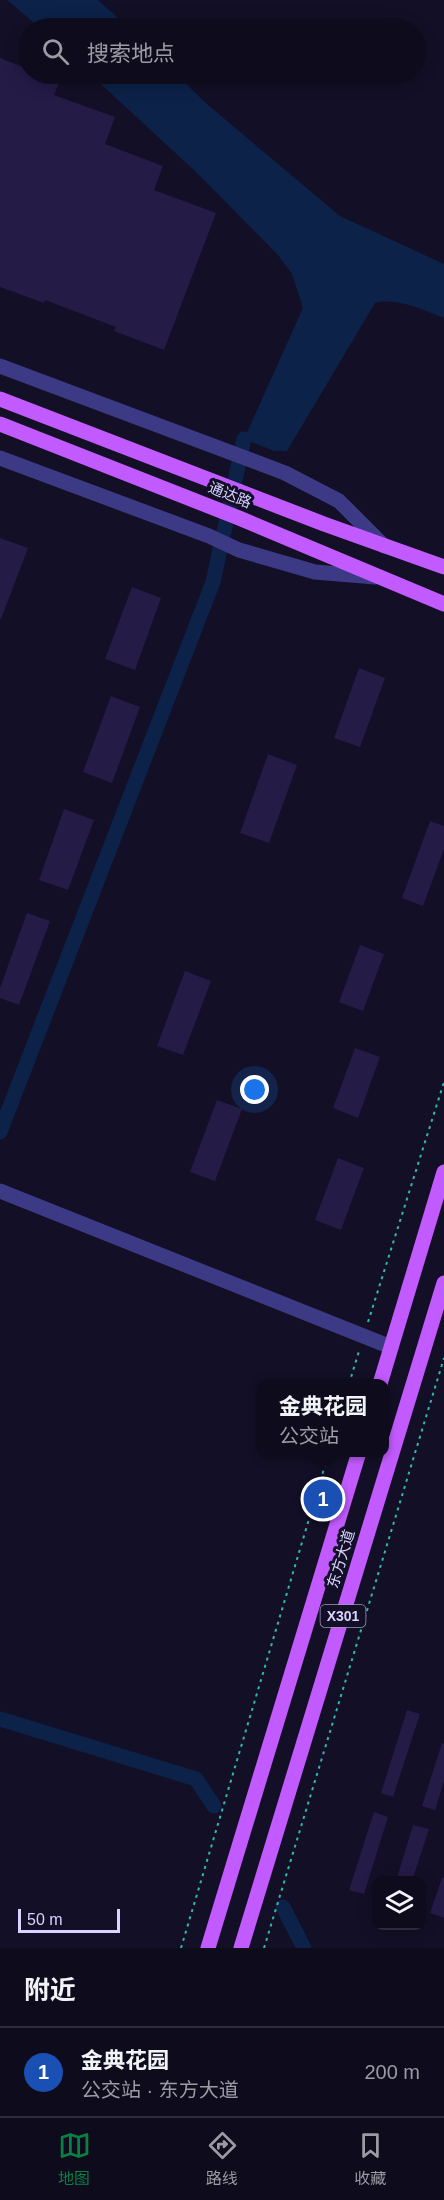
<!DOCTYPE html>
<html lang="zh">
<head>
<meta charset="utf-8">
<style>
  body { margin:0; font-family:Arial,"Noto Sans SC",sans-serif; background:#1c1929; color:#f1f3f6 }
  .controls { position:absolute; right:18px; bottom:18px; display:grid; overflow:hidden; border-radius:12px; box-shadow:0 3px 15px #0003 }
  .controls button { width:54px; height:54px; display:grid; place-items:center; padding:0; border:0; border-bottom:2px solid #2e2b3b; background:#0e0b1c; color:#f1f3f6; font:30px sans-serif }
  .scale { position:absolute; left:18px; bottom:15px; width:102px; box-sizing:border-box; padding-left:6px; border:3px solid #d9d4ff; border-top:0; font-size:16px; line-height:21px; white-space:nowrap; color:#d9d4ff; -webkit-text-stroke:4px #130f26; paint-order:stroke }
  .you { position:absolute; left:255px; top:1090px; width:21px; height:21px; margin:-15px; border:4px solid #fff; border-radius:50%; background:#1a73e8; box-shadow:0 0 0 9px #1a73e833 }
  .badge { display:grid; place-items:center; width:39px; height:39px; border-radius:50%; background:#0b8043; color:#fff; font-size:20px; font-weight:700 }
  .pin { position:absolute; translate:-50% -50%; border:3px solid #fff; box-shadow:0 2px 6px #0006 }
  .popup { position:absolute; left:257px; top:1379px; width:132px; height:78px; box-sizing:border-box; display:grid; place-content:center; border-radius:12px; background:#0e0b1c; filter:drop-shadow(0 2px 4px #0005); font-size:20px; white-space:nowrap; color:#9b9ba3 }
  .popup b { font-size:22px; color:#f1f3f6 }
  .popup::after { content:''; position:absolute; left:50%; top:100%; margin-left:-12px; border:12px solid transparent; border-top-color:#0e0b1c }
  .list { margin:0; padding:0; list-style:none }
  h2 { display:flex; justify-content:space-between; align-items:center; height:78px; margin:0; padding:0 24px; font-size:26px }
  h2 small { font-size:20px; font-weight:400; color:#9b9ba3 }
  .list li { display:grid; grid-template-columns:39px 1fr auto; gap:18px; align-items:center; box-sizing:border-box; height:90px; padding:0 24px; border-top:2px solid #2e2b3b }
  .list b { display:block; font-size:22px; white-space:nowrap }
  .list p { margin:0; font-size:20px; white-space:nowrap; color:#9b9ba3 }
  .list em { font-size:20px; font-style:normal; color:#9b9ba3 }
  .icon { flex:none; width:33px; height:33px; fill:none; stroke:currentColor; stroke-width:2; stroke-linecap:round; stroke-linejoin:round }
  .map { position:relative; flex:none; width:444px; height:1948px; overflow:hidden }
  .search { position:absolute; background:#0e0b1c; box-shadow:0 3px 15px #0003; left:18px; right:18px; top:18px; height:66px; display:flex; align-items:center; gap:15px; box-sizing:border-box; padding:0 21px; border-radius:33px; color:#9b9ba3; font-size:22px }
  .sheet { height:168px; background:#0e0b1c }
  nav { display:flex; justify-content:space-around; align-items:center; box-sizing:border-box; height:84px; border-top:2px solid #2e2b3b; background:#0e0b1c; font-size:16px; color:#9b9ba3 }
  nav a { display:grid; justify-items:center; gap:3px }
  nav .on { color:#0b8043 }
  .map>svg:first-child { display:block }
  .water { fill:#0c2248 }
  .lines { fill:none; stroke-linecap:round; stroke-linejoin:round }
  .canal { stroke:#0c2248; stroke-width:15 }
  .building { fill:#241b47 }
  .path { stroke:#2fb8b0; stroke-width:2; stroke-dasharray:3 4.5; stroke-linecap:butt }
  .minor { stroke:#3d3a85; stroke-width:15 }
  .major { stroke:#c25bff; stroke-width:15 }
  .labels { text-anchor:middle; stroke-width:6; stroke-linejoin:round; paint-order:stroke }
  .shield { fill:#130f26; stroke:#9e99be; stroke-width:1.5 }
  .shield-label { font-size:14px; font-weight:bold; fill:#d9d4ff }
  .street-label { font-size:15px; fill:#d9d4ff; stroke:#130f26 }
</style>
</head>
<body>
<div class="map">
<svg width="444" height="1948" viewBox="0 0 444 1948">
  <rect width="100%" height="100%" fill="#130f26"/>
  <g class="water">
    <polygon points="7,0 98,0 129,28 40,28"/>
    <path d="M90,74H176L208,105L340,216L444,264V318C424,310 397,297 375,303L287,451H274L244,439L303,308L292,274L278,255L197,173Z"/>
  </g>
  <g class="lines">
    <g class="canal">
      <polyline points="0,1132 213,582 244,439"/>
      <polyline points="0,1719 196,1779 214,1806"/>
      <polyline points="283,1907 304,1948"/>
    </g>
  </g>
  <g class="building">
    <polygon points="0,58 28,69 28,74 42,74 60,80 54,95 115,117 105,144 163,166 154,190 216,213 164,350 114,331 116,327 45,300 44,303 0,287"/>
    <polygon points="0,538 28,548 1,619 0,619"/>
    <polygon points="132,587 161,598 135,670 105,659"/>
    <polygon points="359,668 385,678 360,747 334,738"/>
    <polygon points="111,696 140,707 112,783 83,772"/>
    <polygon points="268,754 297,765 269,843 240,833"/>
    <polygon points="64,809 94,820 68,890 39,880"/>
    <polygon points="430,821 444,826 444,849 423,906 402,898"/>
    <polygon points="27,913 50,921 19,1005 0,998 0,988"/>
    <polygon points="360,945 384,954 363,1011 339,1002"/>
    <polygon points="185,971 211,981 183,1055 157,1046"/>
    <polygon points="355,1048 380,1057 358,1118 333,1108"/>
    <polygon points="217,1100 242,1109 215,1181 190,1172"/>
    <polygon points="338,1158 364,1168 341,1230 315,1220"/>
    <polygon points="407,1710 420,1714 393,1797 381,1793"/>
    <polygon points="442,1743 444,1744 444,1781 435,1810 422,1806"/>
    <polygon points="374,1812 388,1817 364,1894 349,1890"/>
    <polygon points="413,1825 429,1829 412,1881 396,1881"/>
    <polygon points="442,1878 444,1878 444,1918 430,1913"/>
  </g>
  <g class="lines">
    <g class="path">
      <polyline points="368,1322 444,1082"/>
      <polyline points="349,1384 359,1351"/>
      <polyline points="181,1948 329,1452"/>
      <polyline points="264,1948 444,1358"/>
    </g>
    <g class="minor">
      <polyline points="0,366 285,473 339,501 384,546"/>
      <polyline points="0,458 209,536 239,550 315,572 375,577"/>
      <polyline points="0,1191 391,1347"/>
    </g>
    <g class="major">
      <polyline points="0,399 324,524 444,567"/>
      <polyline points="0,424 239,518 444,604"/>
      <polyline points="380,1384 444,1172"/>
      <polyline points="208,1948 359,1452"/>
      <polyline points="241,1948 444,1283"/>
    </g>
  </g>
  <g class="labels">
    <rect class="shield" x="320.5" y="1605" width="45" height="22" rx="4.5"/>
    <g class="shield-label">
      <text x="343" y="1621">X301</text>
    </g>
    <g class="street-label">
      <text transform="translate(230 495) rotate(22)" y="5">通达路</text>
      <text transform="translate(341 1559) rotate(-73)" y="5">东方大道</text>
    </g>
  </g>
</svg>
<div class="controls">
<button><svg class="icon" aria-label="layers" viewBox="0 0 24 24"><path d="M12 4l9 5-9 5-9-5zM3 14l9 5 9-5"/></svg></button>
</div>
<div class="scale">50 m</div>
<div class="you"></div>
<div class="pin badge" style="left:323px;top:1499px;background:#1a4fb4">1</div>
<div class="popup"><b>金典花园</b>公交站</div>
<div class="search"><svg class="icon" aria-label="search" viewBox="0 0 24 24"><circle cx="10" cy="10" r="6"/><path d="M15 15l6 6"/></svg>搜索地点</div>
</div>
<section class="sheet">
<h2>附近<small></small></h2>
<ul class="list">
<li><span class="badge" style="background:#1a4fb4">1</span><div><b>金典花园</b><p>公交站 · 东方大道</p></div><em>200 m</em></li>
</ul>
</section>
<nav>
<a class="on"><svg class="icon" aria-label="map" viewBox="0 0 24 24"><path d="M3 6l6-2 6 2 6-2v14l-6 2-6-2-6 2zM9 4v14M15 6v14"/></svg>地图</a>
<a><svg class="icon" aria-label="directions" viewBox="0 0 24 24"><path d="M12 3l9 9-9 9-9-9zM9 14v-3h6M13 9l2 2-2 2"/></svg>路线</a>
<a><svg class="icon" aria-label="saved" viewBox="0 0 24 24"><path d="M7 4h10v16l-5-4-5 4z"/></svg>收藏</a>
</nav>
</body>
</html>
